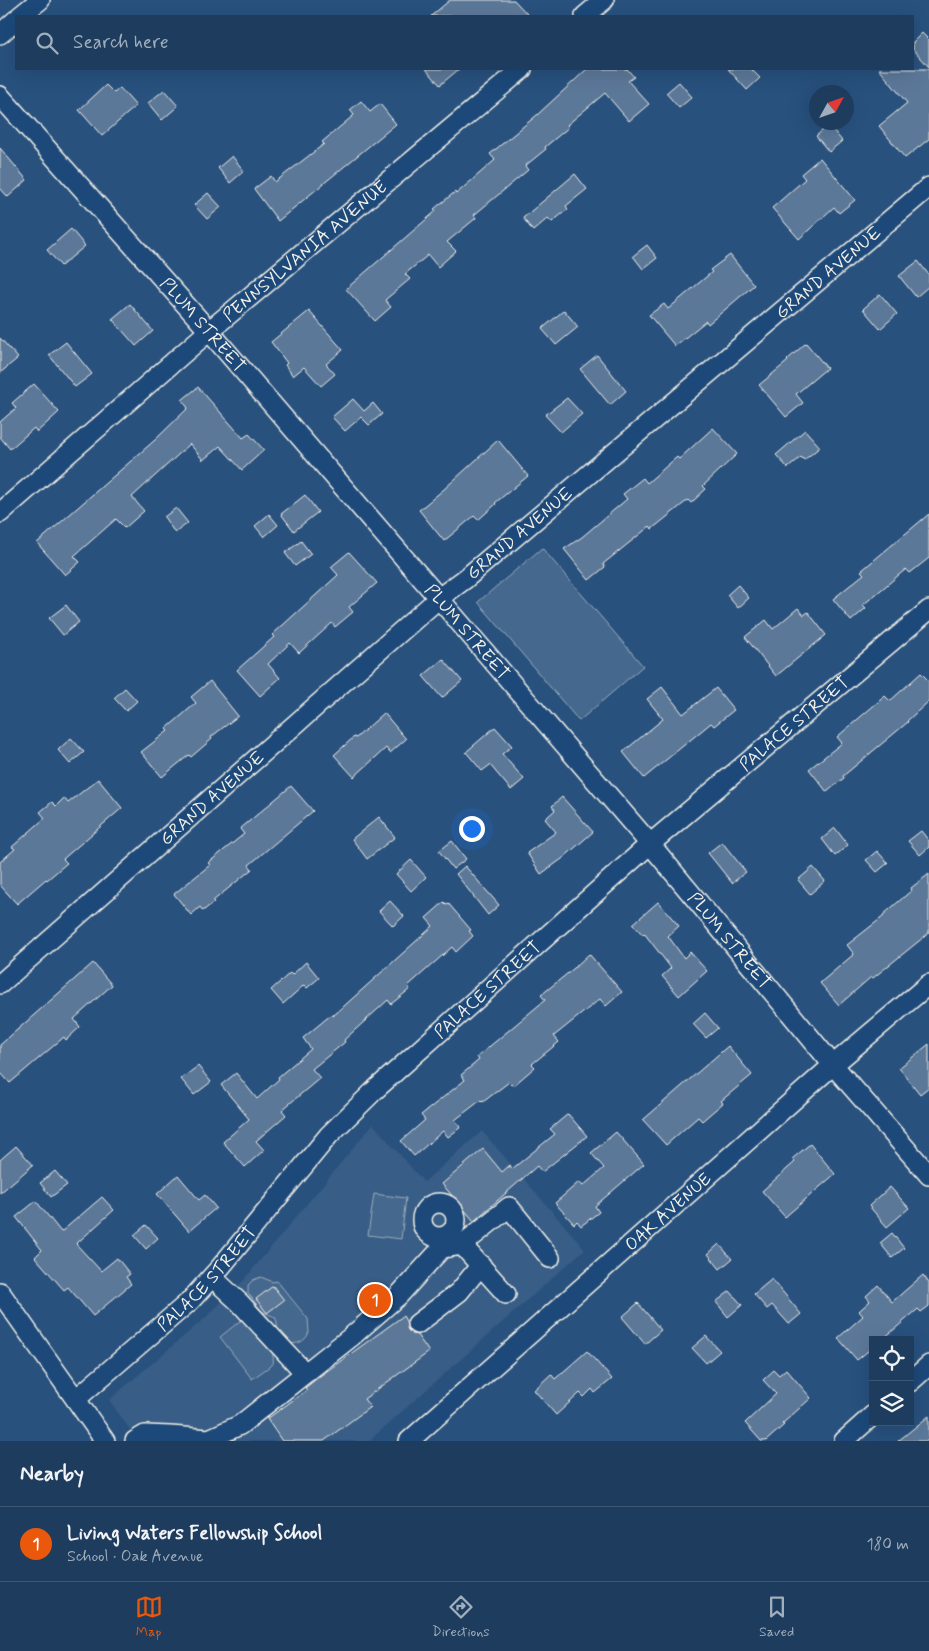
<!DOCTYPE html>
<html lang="en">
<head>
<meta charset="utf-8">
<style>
  body { margin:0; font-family:Mynerve,sans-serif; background:#264464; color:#f1f3f6 }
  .controls { position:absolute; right:15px; bottom:15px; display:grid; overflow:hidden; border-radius:0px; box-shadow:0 5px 20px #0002 }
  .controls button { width:45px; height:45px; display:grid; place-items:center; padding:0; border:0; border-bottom:1px solid #3c5673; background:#1e3d5e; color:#f1f3f6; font:25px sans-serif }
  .compass { position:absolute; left:809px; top:85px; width:45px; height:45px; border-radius:50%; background:#1e3d5e; box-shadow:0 5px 20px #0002; rotate:50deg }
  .you { position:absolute; left:471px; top:828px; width:18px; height:18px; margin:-12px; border:4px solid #fff; border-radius:50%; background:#1a73e8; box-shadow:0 0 0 8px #1a73e833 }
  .badge { display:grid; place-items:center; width:32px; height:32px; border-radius:50%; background:#ea580c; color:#fff; font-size:16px; font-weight:700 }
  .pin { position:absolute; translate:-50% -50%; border:2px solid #fff; box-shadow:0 1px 5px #0006 }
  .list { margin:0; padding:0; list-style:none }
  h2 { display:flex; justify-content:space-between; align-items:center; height:65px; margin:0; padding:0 20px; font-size:21px }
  h2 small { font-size:16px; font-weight:400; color:#a1aebc }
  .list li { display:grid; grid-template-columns:32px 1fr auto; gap:15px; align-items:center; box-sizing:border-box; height:75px; padding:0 20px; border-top:1px solid #3c5673 }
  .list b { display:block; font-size:19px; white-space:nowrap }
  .list p { margin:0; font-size:16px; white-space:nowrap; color:#a1aebc }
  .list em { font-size:16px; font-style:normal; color:#a1aebc }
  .icon { flex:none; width:28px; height:28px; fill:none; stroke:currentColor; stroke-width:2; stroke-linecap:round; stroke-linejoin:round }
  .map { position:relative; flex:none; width:929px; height:1441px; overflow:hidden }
  .search { position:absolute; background:#1e3d5e; box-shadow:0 5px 20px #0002; left:15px; right:15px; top:15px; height:55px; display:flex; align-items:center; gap:12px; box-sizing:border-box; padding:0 18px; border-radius:0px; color:#a1aebc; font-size:19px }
  .sheet { height:140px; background:#1e3d5e }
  nav { display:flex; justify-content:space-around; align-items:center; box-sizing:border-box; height:70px; border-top:1px solid #3c5673; background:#1e3d5e; font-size:14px; color:#a1aebc }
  nav a { display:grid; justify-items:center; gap:2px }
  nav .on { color:#ea580c }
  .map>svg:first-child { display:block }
  .built { fill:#375d86 }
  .green { fill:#45688e; stroke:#9cacbb }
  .building { fill:#5b7899; stroke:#f4f1e8 }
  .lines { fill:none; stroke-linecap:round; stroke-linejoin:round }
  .minor-casing { stroke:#f4f1e8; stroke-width:22 }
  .minor { stroke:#1f4a7a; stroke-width:19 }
  .labels { text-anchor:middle; stroke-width:4.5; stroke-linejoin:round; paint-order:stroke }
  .street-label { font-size:18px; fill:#f4f1e8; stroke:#1f4a7a }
</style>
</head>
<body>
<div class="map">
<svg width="929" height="1441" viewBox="0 0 929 1441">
  <rect width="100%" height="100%" fill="#28517e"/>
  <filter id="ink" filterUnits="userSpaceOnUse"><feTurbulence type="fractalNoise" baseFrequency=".02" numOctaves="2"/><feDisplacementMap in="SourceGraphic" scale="10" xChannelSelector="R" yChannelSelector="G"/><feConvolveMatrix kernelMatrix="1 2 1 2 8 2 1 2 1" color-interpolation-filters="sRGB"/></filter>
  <g filter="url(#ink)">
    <polygon class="built" points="373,1124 424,1182 482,1131 585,1249 369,1441 138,1441 109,1400 204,1319 243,1281"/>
    <g class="green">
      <polygon points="542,548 643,666 579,721 478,602"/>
      <polygon points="374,1194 406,1198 401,1239 368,1235"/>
      <path d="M261,1277L273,1282L277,1281L308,1319L309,1332C306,1341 298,1345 289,1343L277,1330V1322L275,1317C271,1315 266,1314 262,1311C256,1306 254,1298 248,1294V1285L253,1280Z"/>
      <path d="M249,1319C258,1331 276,1347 273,1364L252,1379L220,1337L240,1321Z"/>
    </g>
    <g class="building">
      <polygon points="450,0 514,0 529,16 431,16"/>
      <polygon points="922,33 929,40 929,67 913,49 913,42"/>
      <polygon points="426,69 459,69 440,85"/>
      <polygon points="587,69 627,69 634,77 628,81 649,104 629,121 605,93 567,125 569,127 545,147 546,149 525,166 528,170 474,215 476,218 447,242 456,251 438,267 428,255 405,274 410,279 385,300 391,307 375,321 346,289 436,211 434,209 455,192 456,194 495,160 490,154 537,115"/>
      <polygon points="728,69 751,69 760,78 747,90"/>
      <polygon points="879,69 929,69 929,139 905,158 879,126 907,103"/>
      <polygon points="679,82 692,97 679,108 666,93"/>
      <polygon points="106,85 114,93 120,88 136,106 102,136 79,110"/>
      <polygon points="164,90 178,106 162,120 148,103"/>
      <polygon points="361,101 370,112 380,104 396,124 278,221 254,189 271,176 275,182 324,144 322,142 354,115 350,110"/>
      <polygon points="829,125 842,141 829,152 816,136"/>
      <polygon points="0,148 27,180 8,197 0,188"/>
      <polygon points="232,156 244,171 230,183 218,168"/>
      <polygon points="820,158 855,200 839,213 834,207 799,239 772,208 805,179 801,174"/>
      <polygon points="575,174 587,189 566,206 568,209 552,222 548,218 533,231 523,218"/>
      <polygon points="208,193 221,207 207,219 194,205"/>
      <polygon points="71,229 85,246 61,266 47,250"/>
      <polygon points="647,245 657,258 643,269 633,256"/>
      <polygon points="730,255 754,285 708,324 706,321 675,346 649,315 664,304 668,309 712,272 710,270"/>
      <polygon points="918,261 929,275 929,286 916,297 899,276"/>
      <polygon points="880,294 897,314 880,329 863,309"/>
      <polygon points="130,304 153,331 136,346 112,319"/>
      <polygon points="564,310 578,327 556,345 542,329"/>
      <polygon points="309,311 343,350 326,364 335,374 321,386 304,367 293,376 285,365 287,363 271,342"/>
      <polygon points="0,338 18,358 0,373"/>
      <polygon points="66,342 92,374 75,387 49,355"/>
      <polygon points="806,343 827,368 796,394 803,403 786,417 759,385 788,361 787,360"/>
      <polygon points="597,355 626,391 610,405 580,369"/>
      <polygon points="34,384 59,412 37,432 34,428 10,449 0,437 0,422 16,408 12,403"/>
      <polygon points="198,387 243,438 249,434 264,450 242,470 220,446 203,460 190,444 132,497 144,511 125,528 116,519 74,556 80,562 65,575 37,543 155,440 188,408 182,400"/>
      <polygon points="567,398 582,414 561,432 545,415"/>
      <polygon points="353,399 364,411 373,403 382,414 369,425 361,417 345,431 332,417"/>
      <polygon points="713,428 737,454 703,486 706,489 691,503 688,500 652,529 650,526 603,564 605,567 589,580 564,549 582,537 627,499 623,494 643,478 647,483 677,457 679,459"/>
      <polygon points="805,430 820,447 804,460 801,457 788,468 776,455"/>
      <polygon points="498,440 528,476 495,503 496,504 478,520 474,516 444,541 419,510 443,490"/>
      <polygon points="305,495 318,512 294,531 281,514"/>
      <polygon points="176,508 188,523 175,533 164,517"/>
      <polygon points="269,514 278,525 264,537 255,526"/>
      <polygon points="929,514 929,558 910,573 906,569 863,605 866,608 851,621 833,599 864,574 861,571"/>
      <polygon points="301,541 311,554 295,566 285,553"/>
      <polygon points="349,552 377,583 349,607 353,612 335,627 332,623 299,653 290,643 268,664 280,678 260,696 237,670 274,637 272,635 338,575 331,567"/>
      <polygon points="738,585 749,598 738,608 727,595"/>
      <polygon points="66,605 79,622 63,635 49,618"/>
      <polygon points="798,608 804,615 808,612 826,635 776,676 745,637 766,620 773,629"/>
      <polygon points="443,659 462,681 442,698 423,676"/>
      <polygon points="921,673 929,681 929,701 907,721 908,722 843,776 844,778 827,792 809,769 842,743 837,737 885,696 890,701"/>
      <polygon points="210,681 238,716 211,737 212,739 191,757 189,755 162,777 141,752 168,731 166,729 196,703 191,697"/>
      <polygon points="662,687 683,714 716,688 734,710 714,726 711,723 644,778 623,752 663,719 647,699"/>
      <polygon points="125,688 137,701 126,711 114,698"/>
      <polygon points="384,713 406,739 390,753 386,748 354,777 334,755 354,737 356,738"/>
      <polygon points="495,727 512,746 502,754 524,779 511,790 490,765 482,771 466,752"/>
      <polygon points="71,738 84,752 70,764 58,750"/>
      <polygon points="98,779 122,808 63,859 67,863 47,880 46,879 17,904 0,885 0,862 15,849 12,847 45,818 40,812 52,802 56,806 64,798 68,803"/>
      <polygon points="291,786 313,811 249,865 252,869 213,901 214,902 203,911 200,907 191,915 174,894 210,865 208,863 244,834 240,829"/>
      <polygon points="562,797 593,832 562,859 541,874 527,853 556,832 545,819 555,810 552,806"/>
      <polygon points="379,817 395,837 367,859 352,839"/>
      <polygon points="835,828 848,845 835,856 822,839"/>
      <polygon points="921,831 929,841 929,847 920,855 908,841"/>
      <polygon points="452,841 466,859 453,869 439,851"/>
      <polygon points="722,842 746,872 732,883 708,853"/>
      <polygon points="877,851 888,863 877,872 866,860"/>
      <polygon points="411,860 426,877 411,891 396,874"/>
      <polygon points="465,866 499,905 488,915 456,874"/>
      <polygon points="813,867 825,881 810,894 798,880"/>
      <polygon points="929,874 929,933 873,978 871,977 839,1005 820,983 854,954 847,945 884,916 883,915 912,890 911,888"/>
      <polygon points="390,901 404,916 393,926 379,911"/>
      <polygon points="444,902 446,904 448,903 471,930 469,931 473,936 456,952 452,947 408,986 410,989 391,1004 388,1000 344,1040 345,1042 312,1069 320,1078 282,1110 286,1115 256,1141 264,1150 245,1167 223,1142 249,1119 221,1085 236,1073 257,1099 279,1079 278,1077 311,1049 303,1038 332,1014 333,1016 433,926 426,918"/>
      <polygon points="658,902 679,926 668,936 684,958 690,952 707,971 679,996 662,976 671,968 644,933 643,935 633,924"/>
      <polygon points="589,954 622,992 606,1006 600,999 554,1036 559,1042 532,1064 535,1067 513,1086 509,1082 483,1102 481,1100 455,1120 461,1127 448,1137 443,1131 414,1156 401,1141 425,1120 421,1115 465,1080 461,1075 479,1060 477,1057 545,1000 541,995 573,969"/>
      <polygon points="306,962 319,978 307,988 304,985 283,1004 271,990 290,973 292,975"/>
      <polygon points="93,963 112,985 74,1019 80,1027 66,1040 64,1037 10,1083 0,1072 0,1045"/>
      <polygon points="705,1013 718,1028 706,1038 693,1024"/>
      <polygon points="929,1044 929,1087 920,1094 899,1068"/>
      <polygon points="728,1046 752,1075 721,1101 723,1103 702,1121 698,1117 666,1145 643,1120"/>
      <polygon points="198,1066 211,1082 194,1095 181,1079"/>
      <polygon points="568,1114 587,1136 542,1172 537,1166 474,1221 442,1184 483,1149 502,1172 510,1165 512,1169 555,1134 550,1129"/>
      <polygon points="616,1132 644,1164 595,1206 599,1212 581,1226 577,1221 574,1224 555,1203 579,1182 583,1186 604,1168 591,1153"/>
      <polygon points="810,1144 835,1174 785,1217 762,1191 795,1162 792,1159"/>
      <polygon points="16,1146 33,1165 0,1193 0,1160"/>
      <polygon points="55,1171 67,1185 51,1197 40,1183"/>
      <polygon points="178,1175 199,1200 205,1195 216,1208 189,1231 157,1194"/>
      <polygon points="890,1187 909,1208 887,1227 869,1206"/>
      <polygon points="102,1197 114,1210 76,1244 101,1271 117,1258 130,1274 126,1277 131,1284 93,1316 68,1287 64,1290 35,1257 42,1250 16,1217 36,1201 61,1232"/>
      <polygon points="146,1225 158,1238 146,1249 134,1235"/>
      <polygon points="892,1233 904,1248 892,1258 880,1243"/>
      <polygon points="719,1244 732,1259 720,1269 708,1254"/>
      <polygon points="923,1275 929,1283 929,1306 921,1312 918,1309 883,1339 873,1340 873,1347 857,1360 838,1338 863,1316 859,1311 870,1301 866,1296 878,1285 892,1302"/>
      <polygon points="772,1279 801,1314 789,1324 772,1305 767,1309 754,1294"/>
      <polygon points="273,1286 284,1300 267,1313 256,1299"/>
      <polygon points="730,1291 742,1305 728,1317 716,1302"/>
      <polygon points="638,1303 661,1330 645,1344 622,1317"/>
      <polygon points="403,1316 406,1321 408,1330 412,1334 417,1335 429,1352 364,1399 370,1407 324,1441 282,1441 267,1419 307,1390 305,1388 320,1376"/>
      <polygon points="706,1336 720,1351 706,1363 692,1348"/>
      <polygon points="587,1351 612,1379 595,1393 592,1389 584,1397 580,1393 556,1415 534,1390 551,1374 555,1379"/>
      <polygon points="786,1369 811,1398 782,1424 784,1425 766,1441 761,1441 745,1423 776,1394 763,1380 774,1370 779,1375"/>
      <polygon points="929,1416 929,1441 898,1441"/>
    </g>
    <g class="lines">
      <defs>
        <g id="minor">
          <polyline points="20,16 40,0"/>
          <polyline points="585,16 604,0"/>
          <polyline points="0,34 16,20"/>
          <path id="s1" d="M0,96L209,331L650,844L833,1065L929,1175"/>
          <path id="s2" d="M0,513L209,331L522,69"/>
          <path id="s3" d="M0,984L439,598L465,579L929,187"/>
          <circle cx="439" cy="1220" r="17"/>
          <polyline points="462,1245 509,1207 550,1258"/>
          <polyline points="212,1277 240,1303 305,1373"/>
          <polyline points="0,1292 105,1441"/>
          <polyline points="417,1324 459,1292 481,1265"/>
          <polyline points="910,1382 929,1365"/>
          <path id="s4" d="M76,1399L190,1301L219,1269L329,1135L376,1089L650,844L929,610"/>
          <polyline points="135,1441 145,1435 170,1436 209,1439 240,1425 351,1337 399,1295 442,1248 462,1245 506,1294"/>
          <path id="s5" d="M409,1441L833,1065L929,984"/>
          <polyline points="844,1441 873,1415"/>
        </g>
      </defs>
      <use href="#minor" class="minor-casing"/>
      <use href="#minor" class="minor"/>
    </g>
  </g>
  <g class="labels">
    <g class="street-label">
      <text dy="6" stroke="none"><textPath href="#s2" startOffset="402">PENNSYLVANIA AVENUE</textPath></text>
      <text dy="6" stroke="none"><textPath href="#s3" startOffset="1092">GRAND AVENUE</textPath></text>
      <text dy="6" stroke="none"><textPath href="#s1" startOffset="306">PLUM STREET</textPath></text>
      <text dy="6" stroke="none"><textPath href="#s3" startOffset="688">GRAND AVENUE</textPath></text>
      <text dy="6" stroke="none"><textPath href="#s1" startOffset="711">PLUM STREET</textPath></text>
      <text dy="6" stroke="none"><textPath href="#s4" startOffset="988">PALACE STREET</textPath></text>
      <text dy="6" stroke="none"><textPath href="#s3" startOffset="282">GRAND AVENUE</textPath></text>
      <text dy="6" stroke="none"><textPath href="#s1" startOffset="1116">PLUM STREET</textPath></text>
      <text dy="6" stroke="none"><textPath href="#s4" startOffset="582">PALACE STREET</textPath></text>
      <text dy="6" stroke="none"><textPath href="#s5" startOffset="346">OAK AVENUE</textPath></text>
      <text dy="6" stroke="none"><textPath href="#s4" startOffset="178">PALACE STREET</textPath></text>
    </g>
  </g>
</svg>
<div class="controls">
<button><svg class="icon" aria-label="locate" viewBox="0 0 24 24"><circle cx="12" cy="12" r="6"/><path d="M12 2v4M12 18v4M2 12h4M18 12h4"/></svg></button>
<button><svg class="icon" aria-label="layers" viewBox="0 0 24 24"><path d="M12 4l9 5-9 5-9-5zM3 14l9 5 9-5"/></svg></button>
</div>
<svg class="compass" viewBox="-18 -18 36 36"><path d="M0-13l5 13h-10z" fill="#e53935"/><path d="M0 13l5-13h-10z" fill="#a1aebc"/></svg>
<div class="you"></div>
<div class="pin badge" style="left:375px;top:1300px">1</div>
<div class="search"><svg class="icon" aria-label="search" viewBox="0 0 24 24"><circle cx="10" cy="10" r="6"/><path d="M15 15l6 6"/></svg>Search here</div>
</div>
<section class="sheet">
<h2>Nearby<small></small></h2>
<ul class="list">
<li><span class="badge">1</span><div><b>Living Waters Fellowship School</b><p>School · Oak Avenue</p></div><em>180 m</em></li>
</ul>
</section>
<nav>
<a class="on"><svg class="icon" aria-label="map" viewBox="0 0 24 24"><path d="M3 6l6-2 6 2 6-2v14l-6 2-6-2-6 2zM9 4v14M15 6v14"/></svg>Map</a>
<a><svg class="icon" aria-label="directions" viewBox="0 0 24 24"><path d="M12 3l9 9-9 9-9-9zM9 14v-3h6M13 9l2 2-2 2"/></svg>Directions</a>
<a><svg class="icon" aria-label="saved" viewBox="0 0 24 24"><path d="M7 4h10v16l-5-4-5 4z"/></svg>Saved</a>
</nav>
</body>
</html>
